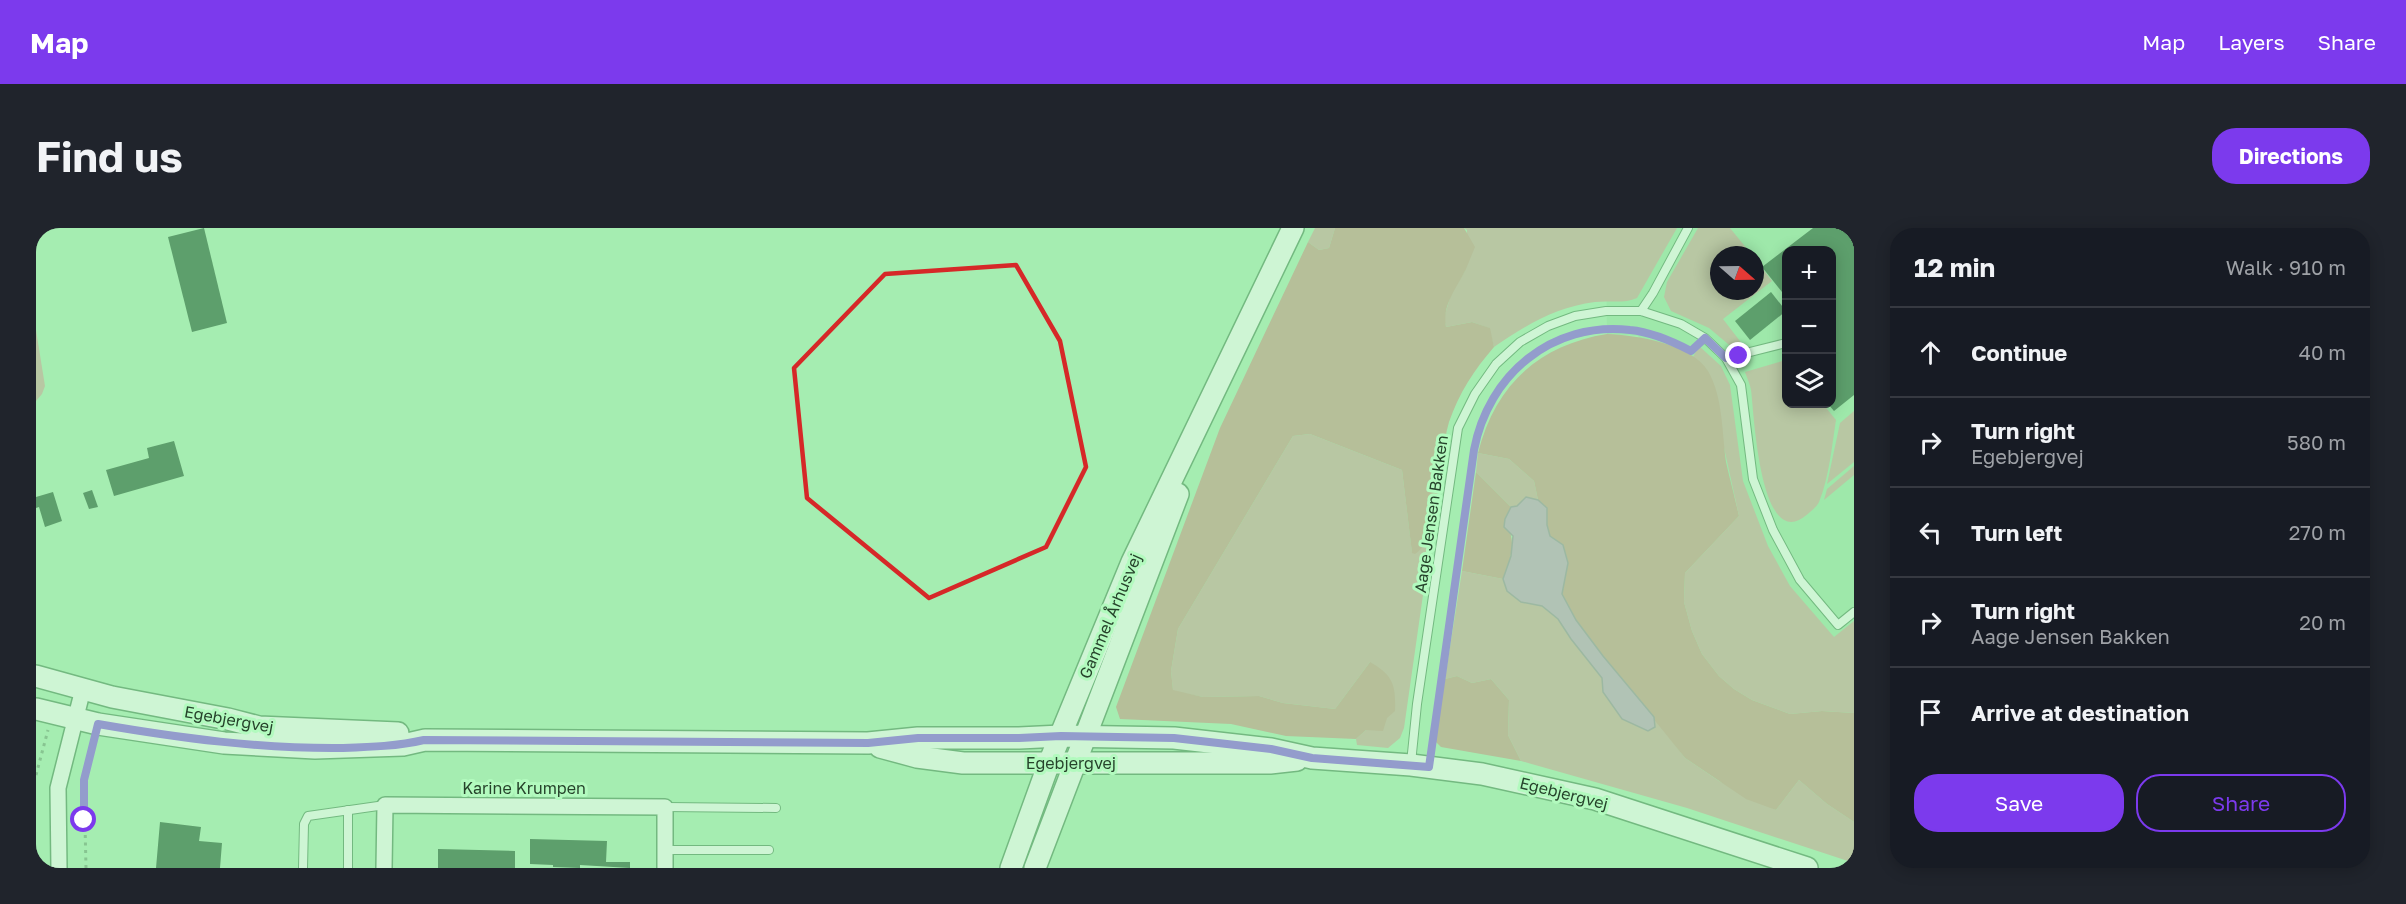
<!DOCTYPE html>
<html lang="en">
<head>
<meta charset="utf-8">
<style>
  body { margin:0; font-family:"Golos Text",sans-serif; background:#20242c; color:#f1f3f6 }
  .controls { position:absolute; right:18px; top:18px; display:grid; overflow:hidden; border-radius:12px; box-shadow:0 3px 15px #0003 }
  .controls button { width:54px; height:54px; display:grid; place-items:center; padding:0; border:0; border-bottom:2px solid #363941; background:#171b24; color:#f1f3f6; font:30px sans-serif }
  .compass { position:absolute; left:1674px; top:18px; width:54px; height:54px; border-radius:50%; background:#171b24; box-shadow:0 3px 15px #0003; rotate:110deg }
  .stop { position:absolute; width:18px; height:18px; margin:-14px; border:4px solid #7c3aed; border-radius:50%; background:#fff }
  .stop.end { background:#7c3aed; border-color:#fff; box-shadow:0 2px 6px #0008 }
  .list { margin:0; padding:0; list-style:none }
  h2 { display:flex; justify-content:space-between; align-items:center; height:78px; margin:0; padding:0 24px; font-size:26px }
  h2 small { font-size:20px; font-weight:400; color:#9ea1a6 }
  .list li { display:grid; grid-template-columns:39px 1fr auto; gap:18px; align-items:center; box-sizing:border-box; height:90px; padding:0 24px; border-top:2px solid #363941 }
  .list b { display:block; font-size:22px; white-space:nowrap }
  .list p { margin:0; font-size:20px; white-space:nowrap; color:#9ea1a6 }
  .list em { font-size:20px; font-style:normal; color:#9ea1a6 }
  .actions { display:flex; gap:12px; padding:18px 24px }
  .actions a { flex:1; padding:14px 0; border:2px solid #7c3aed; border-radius:24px; text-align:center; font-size:21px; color:#7c3aed }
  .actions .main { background:#7c3aed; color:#fff }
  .icon { flex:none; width:33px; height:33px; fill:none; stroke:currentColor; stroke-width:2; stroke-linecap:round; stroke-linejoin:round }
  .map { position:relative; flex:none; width:1818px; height:640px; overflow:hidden; border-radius:24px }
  header { display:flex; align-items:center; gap:36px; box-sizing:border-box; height:84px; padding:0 30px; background:#7c3aed; color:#fff }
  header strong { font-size:28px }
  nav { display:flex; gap:33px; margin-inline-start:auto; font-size:21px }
  .intro { display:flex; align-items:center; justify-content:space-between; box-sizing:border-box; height:144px; padding:0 36px }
  h1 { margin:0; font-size:42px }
  .button { padding:15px 27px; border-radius:24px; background:#7c3aed; color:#fff; font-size:21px; font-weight:700 }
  main { display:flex; gap:36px; padding:0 36px }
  aside { flex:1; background:#171b24; border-radius:24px; box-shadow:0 3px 15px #0003 }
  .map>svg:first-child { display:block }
  .built { fill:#94e2a2; fill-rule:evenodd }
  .green { fill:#ce9a92 }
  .forest { fill:#c9877d }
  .water { fill:#bf90bb; stroke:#917990; stroke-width:1.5 }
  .building { fill:#064019 }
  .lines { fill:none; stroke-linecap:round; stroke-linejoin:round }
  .lane-casing { stroke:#367b46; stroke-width:10 }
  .street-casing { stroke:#367b46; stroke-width:18 }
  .secondary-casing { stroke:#367b46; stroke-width:24 }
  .path { stroke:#63946b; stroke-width:3; stroke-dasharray:3 4.5; stroke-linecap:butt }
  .lane { stroke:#fff; stroke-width:8 }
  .street { stroke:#fff; stroke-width:15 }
  .secondary { stroke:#fff; stroke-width:21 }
  .route { stroke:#7c3aed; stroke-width:8 }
  .marked { fill:none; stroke:#d62828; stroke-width:4.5; stroke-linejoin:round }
  .labels { text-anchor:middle; stroke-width:6; stroke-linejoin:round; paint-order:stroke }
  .street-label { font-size:16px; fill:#26432b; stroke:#b2fabe }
</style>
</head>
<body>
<header>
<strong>Map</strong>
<nav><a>Map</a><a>Layers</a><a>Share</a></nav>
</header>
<div class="intro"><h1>Find us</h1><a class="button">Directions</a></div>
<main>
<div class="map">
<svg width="1818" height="640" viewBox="0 0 1818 640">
  <rect width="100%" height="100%" fill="#a5edb1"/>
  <path class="built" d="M1588,0H1818V458L1809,452L1602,108L1571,106L1570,33ZM1750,22H1796V176H1750ZM1683,27H1719V63H1683Z"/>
  <g class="green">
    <polygon points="1279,0 1299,0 1293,20 1283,22 1272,14"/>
    <path d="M1428,0H1641L1601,70C1588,76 1573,72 1559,74C1520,79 1490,97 1458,119L1453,100L1436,94L1410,99L1408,90L1415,66L1429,43L1431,2Z"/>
    <polygon points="1662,0 1694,0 1716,27 1683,27 1683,63 1719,63 1719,31 1736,53 1687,91 1707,117 1698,121 1673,100 1635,83 1628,69 1631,54"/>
    <polygon points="0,102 9,158 6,166 0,173"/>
    <polygon points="1663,118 1685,138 1694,157 1707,253 1732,318 1754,358 1798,409 1818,393 1818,485 1786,483 1754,486 1716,472 1698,461 1683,448 1666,426 1656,403 1648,374 1649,345 1703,288 1671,142 1657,129"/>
    <path d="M1750,132V176H1787L1800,192C1796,217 1793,250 1783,274C1781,279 1769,289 1763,292C1723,311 1718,183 1715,162C1714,156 1711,150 1709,144Z"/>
    <polygon points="1818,183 1818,234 1791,256 1804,195"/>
    <polygon points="1274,206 1366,242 1376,324 1393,306 1395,278 1402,262 1368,500 1364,510 1352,520 1321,517 1320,511 1330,502 1334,434 1299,481 1247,475 1223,468 1167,469 1137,463 1135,443 1142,401 1257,208"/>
    <polygon points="1442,225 1473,231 1498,253 1502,272 1490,270 1481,278 1475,279 1440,244"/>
    <polygon points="1818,238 1818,247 1788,272 1791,261"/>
    <polygon points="1426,343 1467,351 1471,363 1485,374 1506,378 1522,391 1535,411 1566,450 1567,464 1619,499 1618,489 1649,530 1683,553 1740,582 1763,552 1791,576 1818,594 1818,635 1651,580 1485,533 1472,507 1473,472 1455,451 1436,455 1421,448 1409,451"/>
  </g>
  <g class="forest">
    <path d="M1299,0H1428L1439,19C1436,26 1433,34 1430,41C1421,60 1406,76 1410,99L1436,94L1454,100L1458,119C1438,142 1423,165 1413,194C1406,217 1408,241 1402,263C1400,269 1396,274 1395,280C1392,297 1395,316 1379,326L1376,325L1366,242L1274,206L1257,208L1142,401L1135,443L1137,462L1167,469L1223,468L1247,475L1299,481L1334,434C1357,447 1360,457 1359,483L1351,490L1347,503L1330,502L1320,511L1250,508L1195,496L1084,491L1080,479L1184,200L1272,14L1283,22L1293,20Z"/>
    <path d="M1571,106C1600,107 1656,116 1672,143C1687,169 1686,205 1690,234C1694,252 1699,270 1703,288L1649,345L1648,374L1656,403L1666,426L1683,448L1698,461L1716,472L1754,486L1786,483L1818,485V594L1791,576L1763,552L1740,582L1710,571L1649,530L1567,428L1540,392L1526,366L1532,334L1527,317L1514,308L1511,297V280L1502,272L1498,253L1473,231L1442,225C1459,158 1502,117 1571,106Z"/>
    <path d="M1440,244L1475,279L1469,291C1481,317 1476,325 1467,351L1426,343Z"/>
    <polygon points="1421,448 1436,455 1455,451 1473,472 1472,507 1485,533 1405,519 1399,513 1409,451"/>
  </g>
  <polygon class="water" points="1490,269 1502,272 1511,280 1511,297 1514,308 1527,317 1532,335 1526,366 1540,392 1567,428 1618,489 1619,499 1612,503 1586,491 1567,464 1566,450 1535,411 1522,391 1506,378 1485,374 1471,363 1467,351 1475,328 1477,308 1468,299 1469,291 1475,279 1481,278"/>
  <g class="building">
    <polygon points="168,0 191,95 156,104 132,9"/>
    <polygon points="1777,0 1818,0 1818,167 1798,183 1792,176 1796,176 1796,22 1750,22 1750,69 1726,39"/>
    <polygon points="1735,64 1750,83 1714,112 1699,93"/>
    <polygon points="138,213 148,248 78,268 70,242 113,230 111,220"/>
    <polygon points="56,262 62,279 53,281 47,265"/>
    <polygon points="17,264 26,293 9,299 3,279 0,280 0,269"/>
    <polygon points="124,594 165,599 163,613 186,615 184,640 120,640"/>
    <polygon points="494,611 571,613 570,634 594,634 594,640 544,637 544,640 517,639 517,637 494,636"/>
    <polygon points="402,621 479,623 479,640 402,640"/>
  </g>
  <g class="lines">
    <defs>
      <g id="lane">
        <polyline points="1605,83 1617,65 1652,0"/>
        <polyline points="1690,130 1750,115"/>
        <polyline points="1375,535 1381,476 1422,200 1439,166 1460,136 1484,114 1512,98 1539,88 1570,83 1605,83 1645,96 1669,110 1690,130 1705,157 1717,251 1737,302 1764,352 1802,397 1818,384"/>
        <polyline points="629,579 740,580"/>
        <polyline points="629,622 733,622"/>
        <polyline points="267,640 268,596 272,588 349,577"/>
        <polyline points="312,640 312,582"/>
      </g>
      <g id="street">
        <polyline points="23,640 22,560 47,461"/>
        <polyline points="348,640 349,577 629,579 629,640"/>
      </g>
      <g id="secondary">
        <polyline points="0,448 76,469 192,491 223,499 362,505"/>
        <polyline points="0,481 62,496 188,515 279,520 367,517 389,512 832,515 882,510 983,510 1025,508 1138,510 1235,521 1276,530 1375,537 1446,546 1559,571 1771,640"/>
        <polyline points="844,519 881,529 927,535 1234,535 1261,532"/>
        <polyline points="975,640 1013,535 1096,334 1257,0"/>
        <polyline points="999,640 1142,266"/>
      </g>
    </defs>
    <use href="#lane" class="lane-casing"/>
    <use href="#street" class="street-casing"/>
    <use href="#secondary" class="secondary-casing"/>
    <g class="path">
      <path d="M1394,522L1438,222C1453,147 1516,93 1594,102C1616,104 1636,113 1655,123L1662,117"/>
      <polyline points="0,547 12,502"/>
      <polyline points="50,640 48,552 58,511"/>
    </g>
    <use href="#lane" class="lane"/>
    <use href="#street" class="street"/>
    <use href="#secondary" class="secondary"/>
  </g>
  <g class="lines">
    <path class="route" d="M48,592V552L62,496C143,510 225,521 307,520C335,519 362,518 388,512L832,515L882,510H983L1025,508L1138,510L1235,521L1276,530L1393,539L1438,222C1452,147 1516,93 1594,102C1616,104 1636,113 1655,123L1669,110L1690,130L1703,128"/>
  </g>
  <path d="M0 0H1818V640H0ZM980,37L1024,113L1050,239L1010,319L893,370L771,270L758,140L849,46Z" fill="#a5edb1" fill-opacity=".55" fill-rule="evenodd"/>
  <path class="marked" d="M980,37L1024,113L1050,239L1010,319L893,370L771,270L758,140L849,46Z"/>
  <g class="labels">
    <g class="street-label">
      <text transform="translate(1395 286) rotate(-82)" y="6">Aage Jensen Bakken</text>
      <text transform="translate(1074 388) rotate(-67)" y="6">Gammel Århusvej</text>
      <text transform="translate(193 491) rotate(10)" y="6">Egebjergvej</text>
      <text x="1035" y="541">Egebjergvej</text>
      <text x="488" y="566">Karine Krumpen</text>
      <text transform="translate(1528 565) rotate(14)" y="6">Egebjergvej</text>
    </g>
  </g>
</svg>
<div class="controls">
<button>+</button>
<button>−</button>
<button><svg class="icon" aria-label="layers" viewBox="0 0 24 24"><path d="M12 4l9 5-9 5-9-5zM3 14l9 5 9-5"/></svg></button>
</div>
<svg class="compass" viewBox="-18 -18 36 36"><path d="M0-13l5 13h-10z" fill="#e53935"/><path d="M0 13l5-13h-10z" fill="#9ea1a6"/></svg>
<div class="stop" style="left:48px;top:592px"></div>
<div class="stop end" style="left:1703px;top:128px"></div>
</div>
<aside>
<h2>12 min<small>Walk · 910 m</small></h2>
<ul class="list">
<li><svg class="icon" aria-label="ahead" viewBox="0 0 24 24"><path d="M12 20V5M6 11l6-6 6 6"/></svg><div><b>Continue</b></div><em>40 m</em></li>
<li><svg class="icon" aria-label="right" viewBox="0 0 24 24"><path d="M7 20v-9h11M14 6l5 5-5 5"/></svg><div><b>Turn right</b><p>Egebjergvej</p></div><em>580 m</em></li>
<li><svg class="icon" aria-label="left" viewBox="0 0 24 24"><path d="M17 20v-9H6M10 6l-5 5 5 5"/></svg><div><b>Turn left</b></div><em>270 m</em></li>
<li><svg class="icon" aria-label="right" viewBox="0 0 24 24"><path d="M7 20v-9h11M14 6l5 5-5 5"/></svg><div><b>Turn right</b><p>Aage Jensen Bakken</p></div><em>20 m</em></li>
<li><svg class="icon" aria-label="arrive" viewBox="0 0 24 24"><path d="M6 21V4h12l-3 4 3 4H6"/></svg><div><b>Arrive at destination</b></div></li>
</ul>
<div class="actions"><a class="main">Save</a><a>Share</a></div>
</aside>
</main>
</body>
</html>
